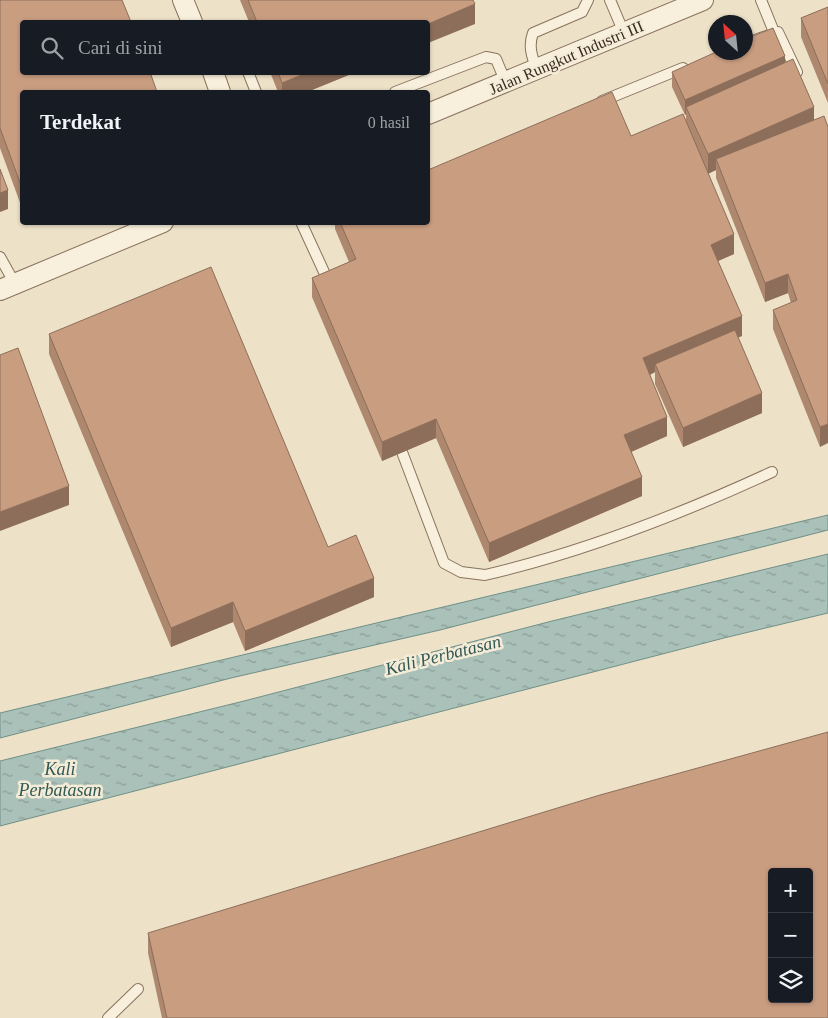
<!DOCTYPE html>
<html lang="id">
<head>
<meta charset="utf-8">
<style>
  body { margin:0; font-family:Georgia,serif; background:#20242c; color:#f1f3f6 }
  .controls { position:absolute; right:15px; bottom:15px; display:grid; overflow:hidden; border-radius:5px; box-shadow:0 1px 4px #0004 }
  .controls button { width:45px; height:45px; display:grid; place-items:center; padding:0; border:0; border-bottom:1px solid #363941; background:#171b24; color:#f1f3f6; font:25px sans-serif }
  .compass { position:absolute; left:708px; top:15px; width:45px; height:45px; border-radius:50%; background:#171b24; box-shadow:0 1px 4px #0004; rotate:333deg }
  .list { margin:0; padding:0; list-style:none }
  h2 { display:flex; justify-content:space-between; align-items:center; height:65px; margin:0; padding:0 20px; font-size:21px }
  h2 small { font-size:16px; font-weight:400; color:#9ea1a6 }
  .icon { flex:none; width:28px; height:28px; fill:none; stroke:currentColor; stroke-width:2; stroke-linecap:round; stroke-linejoin:round }
  .map { position:relative; flex:none; width:828px; height:1018px; overflow:hidden }
  .search { position:absolute; background:#171b24; box-shadow:0 1px 4px #0004; left:20px; top:20px; width:410px; height:55px; display:flex; align-items:center; gap:12px; box-sizing:border-box; padding:0 18px; border-radius:5px; color:#9ea1a6; font-size:19px }
  .panel { position:absolute; background:#171b24; box-shadow:0 1px 4px #0004; left:20px; top:90px; width:410px; height:135px; border-radius:5px }
  .map>svg:first-child { display:block }
  .water { fill:url(#water-ripples); stroke:#709087 }
  .lines { fill:none; stroke-linecap:round; stroke-linejoin:round }
  .service-casing { stroke:#88735e; stroke-width:12 }
  .minor-casing { stroke:#88735e; stroke-width:22 }
  .service { stroke:#f8efdc; stroke-width:10 }
  .minor { stroke:#f8efdc; stroke-width:20 }
  .wall { fill:#ad876e }
  .shaded-wall { fill:#8d6e5a }
  .building { fill:#c99d80; stroke:#8d6e5a; fill-rule:evenodd }
  .labels { text-anchor:middle; stroke-width:5; stroke-linejoin:round; paint-order:stroke }
  .street-label { font-size:16px; fill:#3a2c21; stroke:#f5ecd8 }
  .water-label { font-size:18px; font-style:italic; fill:#315955; stroke:#f5ecd8 }
</style>
</head>
<body>
<div class="map">
<svg width="828" height="1018" viewBox="0 0 828 1018">
  <defs>
    <pattern id="water-ripples" width="26" height="14" patternUnits="userSpaceOnUse" patternTransform="scale(1.25)"><rect width="26" height="14" fill="#a9c1b9"/><path d="M2 4q2-2 4 0t4 0M15 11q2-2 4 0t4 0" fill="none" stroke="#8b9d96"/></pattern>
  </defs>
  <rect width="100%" height="100%" fill="#ede1c8"/>
  <g class="water">
    <polygon points="828,515 828,530 440,630 231,678 0,738 0,713"/>
    <polygon points="828,554 828,613 724,638 0,826 0,761 244,701 552,621"/>
  </g>
  <g class="lines">
    <defs>
      <g id="service">
        <polyline points="610,0 624,33"/>
        <polyline points="761,0 774,32"/>
        <polyline points="746,43 778,32 797,72"/>
        <path d="M537,70C532,57 528,46 533,33L582,12L588,0"/>
        <polyline points="248,72 256,92"/>
        <polyline points="395,92 486,57 496,59 506,83"/>
        <polyline points="602,101 683,68"/>
        <polyline points="301,222 330,285"/>
        <polyline points="0,257 15,284"/>
        <path d="M402,452L444,563L461,572L485,575C584,552 681,514 772,472"/>
        <polyline points="108,1018 138,989"/>
      </g>
      <g id="minor">
        <polyline points="183,0 192,22"/>
        <polyline points="213,72 220,92"/>
        <polyline points="428,114 703,0"/>
        <polyline points="0,290 163,222"/>
      </g>
    </defs>
    <use href="#service" class="service-casing"/>
    <use href="#minor" class="minor-casing"/>
    <use href="#service" class="service"/>
    <use href="#minor" class="minor"/>
  </g>
  <g class="wall">
    <polygon points="0,0 22,92 22,208 0,148"/>
    <polygon points="240,0 473,0 475,24 428,22 249,22"/>
    <polygon points="828,7 828,103 801,37 801,18"/>
    <polygon points="785,63 814,120 824,116 820,447 773,329 773,310 791,303 788,293 765,302 716,178 716,170 708,173 734,254 718,261 742,336 738,337 762,413 683,447 655,384 655,372 650,375 667,436 631,452 642,496 489,562 436,438 382,461 312,297 312,278 349,262 335,229 335,222 428,222 631,136 686,121 686,114 685,115 672,87 672,72"/>
    <polygon points="270,72 356,72 307,92 278,92"/>
    <polygon points="49,334 328,547 374,597 245,651 233,622 171,647 49,354"/>
    <polygon points="148,933 828,1018 162,1018 148,953"/>
  </g>
  <g class="shaded-wall">
    <polygon points="475,4 475,24 428,43 428,24"/>
    <polygon points="785,56 785,71 686,107 686,114 685,115 685,100"/>
    <polygon points="309,72 356,72 307,92 282,92 282,83"/>
    <polygon points="814,107 814,126 716,159 716,170 708,174 708,154"/>
    <polygon points="8,190 8,209 0,212 0,193"/>
    <polygon points="734,234 734,254 711,264 711,245"/>
    <polygon points="788,274 788,293 765,302 765,283"/>
    <polygon points="742,316 742,336 658,371 655,364 655,372 643,378 643,358"/>
    <polygon points="762,393 762,413 683,447 683,428"/>
    <polygon points="667,417 667,436 624,455 624,435"/>
    <polygon points="436,419 436,438 382,461 382,442"/>
    <polygon points="828,424 828,443 820,447 820,427"/>
    <polygon points="642,477 642,496 489,562 489,543"/>
    <polygon points="69,486 69,505 0,531 0,512"/>
    <polygon points="374,578 374,597 245,651 245,631"/>
    <polygon points="233,602 233,622 171,647 171,628"/>
  </g>
  <g class="building">
    <polygon points="0,0 122,0 131,22 22,22 22,72 150,72 157,92 22,92 22,188 0,128"/>
    <polygon points="248,0 473,0 475,4 428,24 428,22 257,22"/>
    <polygon points="828,7 828,84 801,18"/>
    <polygon points="773,28 785,56 685,100 672,72 716,52 746,52 746,39"/>
    <polygon points="793,59 814,107 708,154 686,107"/>
    <polygon points="278,72 309,72 282,83"/>
    <polygon points="612,92 631,136 683,114 734,234 711,245 742,316 643,358 667,417 624,435 642,477 489,543 436,419 382,442 312,278 356,259 340,222 428,222 428,170"/>
    <polygon points="824,116 828,127 828,424 820,427 773,310 797,300 788,274 765,283 716,159"/>
    <polygon points="0,169 8,190 0,193"/>
    <polygon points="211,267 328,547 356,535 374,578 245,631 233,602 171,628 49,334"/>
    <polygon points="735,330 762,393 683,428 655,364"/>
    <polygon points="18,348 69,486 0,512 0,355"/>
    <path d="M828,732V1018H167L148,933L600,795ZM772,872H809V999H772Z"/>
  </g>
  <g class="labels">
    <g class="street-label">
      <text transform="translate(566 57) rotate(-23)" y="6">Jalan Rungkut Industri III</text>
    </g>
    <g class="water-label">
      <text transform="translate(443 655) rotate(-14)" y="6">Kali Perbatasan</text>
      <text x="60" y="775">Kali<tspan x="60" dy="21">Perbatasan</tspan></text>
    </g>
  </g>
</svg>
<div class="controls">
<button>+</button>
<button>−</button>
<button><svg class="icon" aria-label="layers" viewBox="0 0 24 24"><path d="M12 4l9 5-9 5-9-5zM3 14l9 5 9-5"/></svg></button>
</div>
<svg class="compass" viewBox="-18 -18 36 36"><path d="M0-13l5 13h-10z" fill="#e53935"/><path d="M0 13l5-13h-10z" fill="#9ea1a6"/></svg>
<div class="search"><svg class="icon" aria-label="search" viewBox="0 0 24 24"><circle cx="10" cy="10" r="6"/><path d="M15 15l6 6"/></svg>Cari di sini</div>
<section class="panel">
<h2>Terdekat<small>0 hasil</small></h2>
<ul class="list">
</ul>
</section>
</div>
</body>
</html>
